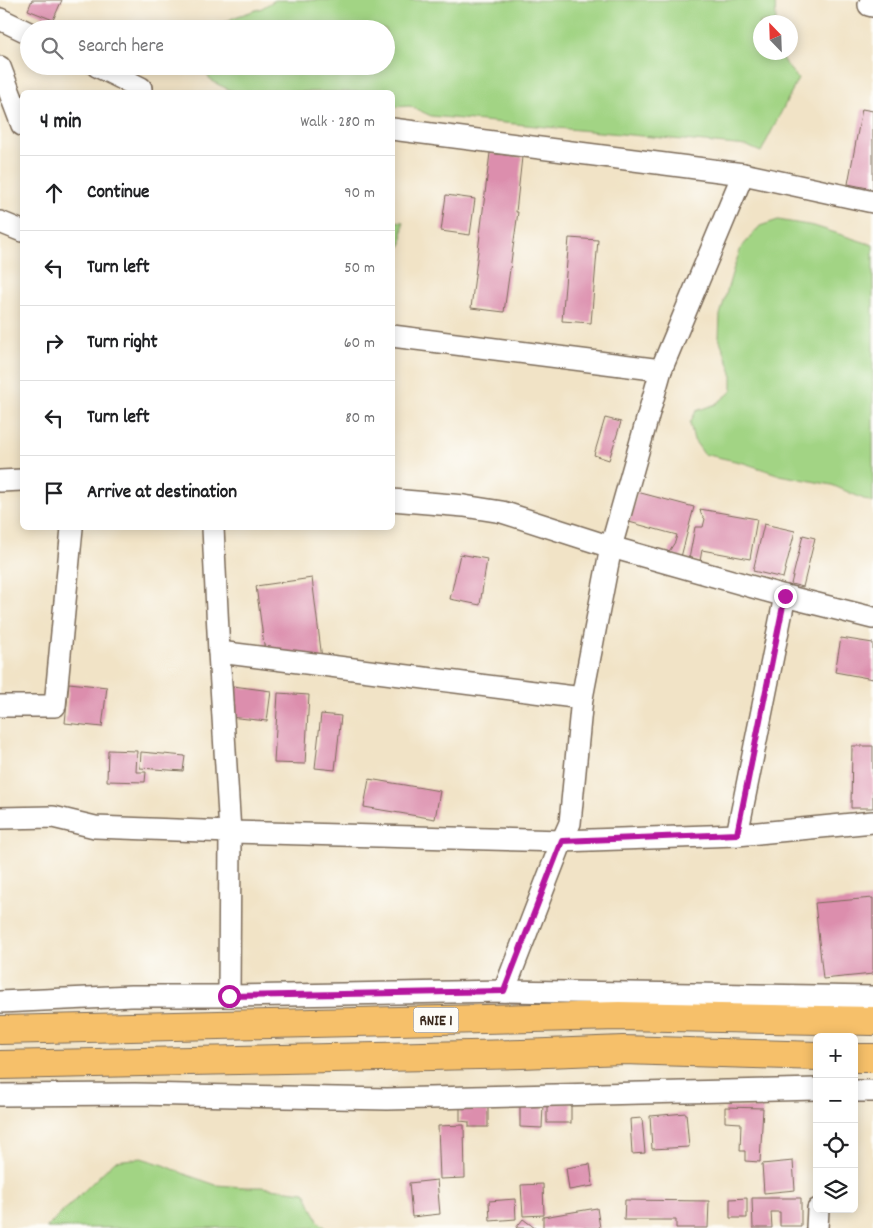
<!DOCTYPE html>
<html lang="en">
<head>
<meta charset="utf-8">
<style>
  body { margin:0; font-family:Dekko,sans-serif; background:#f2f2f2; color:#202124 }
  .controls { position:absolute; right:15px; bottom:15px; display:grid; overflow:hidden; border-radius:8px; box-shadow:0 2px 12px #0003 }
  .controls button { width:45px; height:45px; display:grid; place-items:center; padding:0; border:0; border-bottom:1px solid #e0e0e0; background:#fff; color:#202124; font:25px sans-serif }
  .compass { position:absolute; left:753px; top:15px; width:45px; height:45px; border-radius:50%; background:#fff; box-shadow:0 2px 12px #0003; rotate:337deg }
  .stop { position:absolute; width:15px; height:15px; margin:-11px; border:4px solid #b5179e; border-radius:50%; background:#fff }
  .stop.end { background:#b5179e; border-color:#fff; box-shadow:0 1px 5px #0008 }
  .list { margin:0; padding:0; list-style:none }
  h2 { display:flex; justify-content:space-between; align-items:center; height:65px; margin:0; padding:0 20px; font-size:21px }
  h2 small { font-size:16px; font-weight:400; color:#757577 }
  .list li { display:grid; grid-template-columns:32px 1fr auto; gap:15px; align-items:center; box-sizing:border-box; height:75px; padding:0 20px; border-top:1px solid #e0e0e0 }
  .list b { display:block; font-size:19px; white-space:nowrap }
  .list em { font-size:16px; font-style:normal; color:#757577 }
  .icon { flex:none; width:28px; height:28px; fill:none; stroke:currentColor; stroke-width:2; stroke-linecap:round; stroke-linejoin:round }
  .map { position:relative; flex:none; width:873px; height:1228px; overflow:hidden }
  .search { position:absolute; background:#fff; box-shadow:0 2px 12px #0003; left:20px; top:20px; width:375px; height:55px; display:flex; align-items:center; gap:12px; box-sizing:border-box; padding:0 18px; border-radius:28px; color:#757577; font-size:19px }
  .panel { position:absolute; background:#fff; box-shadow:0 2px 12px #0003; left:20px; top:90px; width:375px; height:440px; border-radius:8px }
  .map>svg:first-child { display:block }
  .green { fill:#a2d484; stroke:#6e7f51 }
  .building { fill:#dc8ead }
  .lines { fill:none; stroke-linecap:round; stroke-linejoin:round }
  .street-casing { stroke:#7b6b59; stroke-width:24 }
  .highway-casing { stroke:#7b6b59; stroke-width:30 }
  .street { stroke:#fff; stroke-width:21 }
  .highway { stroke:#f6c06b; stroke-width:28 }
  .route { stroke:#b5179e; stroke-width:6 }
  .labels { text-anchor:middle; stroke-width:4; stroke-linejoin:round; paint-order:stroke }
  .shield { fill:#fdfcf7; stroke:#75695f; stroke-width:1 }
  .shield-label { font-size:15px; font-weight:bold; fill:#3b2a1e }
</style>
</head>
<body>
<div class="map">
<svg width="873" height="1228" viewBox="0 0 873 1228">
  <rect width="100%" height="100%" fill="#fdfcf7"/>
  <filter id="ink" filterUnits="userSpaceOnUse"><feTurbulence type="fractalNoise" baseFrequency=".02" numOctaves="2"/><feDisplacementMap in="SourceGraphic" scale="10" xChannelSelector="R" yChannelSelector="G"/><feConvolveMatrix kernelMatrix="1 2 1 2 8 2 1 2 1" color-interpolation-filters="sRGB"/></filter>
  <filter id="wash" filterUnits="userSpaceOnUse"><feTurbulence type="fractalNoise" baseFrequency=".0096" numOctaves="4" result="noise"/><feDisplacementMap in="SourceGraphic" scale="20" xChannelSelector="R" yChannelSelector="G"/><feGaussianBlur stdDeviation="1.12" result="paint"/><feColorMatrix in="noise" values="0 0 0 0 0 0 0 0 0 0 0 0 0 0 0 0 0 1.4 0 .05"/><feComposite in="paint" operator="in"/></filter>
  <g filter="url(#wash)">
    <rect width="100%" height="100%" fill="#f1e3c6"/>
    <g class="green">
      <polygon points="275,0 775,0 776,22 760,22 760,52 779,53 785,63 798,79 761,152 747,146 431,116 410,106 393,107 392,92 249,92 232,91 213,82 199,66 386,66 386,29 212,29 235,17 262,8"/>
      <polygon points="778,220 814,226 873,245 873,503 832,485 780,475 744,463 704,454 694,440 690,423 696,411 716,404 732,391 732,373 719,338 720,315 733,270 741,248 760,226"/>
      <polygon points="393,221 403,222 402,243 393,259"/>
      <polygon points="141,1158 164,1165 187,1175 216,1185 243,1187 261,1187 305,1192 318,1221 326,1228 46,1228 75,1200 94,1181 115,1161"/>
    </g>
    <g id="blocks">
      <g class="building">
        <polygon points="32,0 62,0 53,20 28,10"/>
        <polygon points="862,109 873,111 873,189 848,184"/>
        <polygon points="490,153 522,157 516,212 518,212 504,312 471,308"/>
        <polygon points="446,195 475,199 470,235 441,231"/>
        <polygon points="569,238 598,240 591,323 562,321"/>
        <polygon points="605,418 621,422 609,460 594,455"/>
        <polygon points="637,492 694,507 681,557 668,553 675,542 677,535 629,522"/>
        <polygon points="700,509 757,519 750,559 702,550 700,561 689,559 695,527 703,527 705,519 701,514"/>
        <polygon points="764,524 795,531 783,578 753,571"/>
        <polygon points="803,535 815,538 803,587 791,584"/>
        <polygon points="460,554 487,559 480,605 450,599"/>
        <polygon points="312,578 322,659 265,652 256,586"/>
        <polygon points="841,638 873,643 873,679 835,672"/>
        <polygon points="69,683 107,687 102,727 65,723"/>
        <polygon points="233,686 271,691 267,721 229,717"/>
        <polygon points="278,693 309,695 305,764 274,763"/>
        <polygon points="321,714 341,716 335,770 315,768"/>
        <polygon points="852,746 873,746 873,808 851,808"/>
        <polygon points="108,750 137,751 136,772 146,772 145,782 107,781"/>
        <polygon points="141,752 185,756 183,771 140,768"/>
        <polygon points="369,779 440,791 435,819 364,807"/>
        <polygon points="873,898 873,974 823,979 815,903"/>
        <polygon points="460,1103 488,1104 488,1127 469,1127 469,1122 460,1121"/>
        <polygon points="520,1103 543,1104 542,1128 520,1127"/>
        <rect x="547" y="1103" width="24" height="20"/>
        <polygon points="725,1107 763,1108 760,1162 745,1161 745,1151 740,1151 741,1123 725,1122"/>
        <polygon points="686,1113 689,1147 652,1149 650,1116"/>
        <polygon points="642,1118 645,1153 632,1154 630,1119"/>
        <polygon points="464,1125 465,1178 440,1179 438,1126"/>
        <polygon points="793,1161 795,1190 764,1193 762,1164"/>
        <polygon points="590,1164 593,1186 569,1190 566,1168"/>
        <polygon points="437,1180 440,1214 412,1217 409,1183"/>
        <polygon points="543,1184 544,1215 523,1216 521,1185"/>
        <polygon points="747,1198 747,1218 730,1218 730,1199"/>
        <polygon points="752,1198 801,1198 801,1226 780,1226 780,1212 771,1212 772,1228 753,1228"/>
        <polygon points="515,1199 516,1219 490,1221 489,1201"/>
        <polygon points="625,1200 709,1201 708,1228 676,1228 676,1220 624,1220"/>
        <polygon points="597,1208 600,1228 543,1228 543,1217"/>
        <polygon points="523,1219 535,1228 516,1228"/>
      </g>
    </g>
  </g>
  <g filter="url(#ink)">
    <use href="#blocks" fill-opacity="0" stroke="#7b6b59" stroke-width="1"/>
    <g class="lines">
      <defs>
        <g id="street">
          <polyline points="869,5 873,6"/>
          <polyline points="0,19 29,33"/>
          <polyline points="97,66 141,88"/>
          <polyline points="0,67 22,125"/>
          <polyline points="392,129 743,174 873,202"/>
          <polyline points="0,222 22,231"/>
          <polyline points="392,336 661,370"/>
          <polyline points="0,481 22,480"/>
          <polyline points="392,500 464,506 502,512 611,547 785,596 873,618"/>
          <polyline points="213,528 219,652 230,832 229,996"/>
          <polyline points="219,652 582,698"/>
          <polyline points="0,706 55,706 72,528"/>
          <polyline points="0,818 53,817 95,827 230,832 562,841 737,835 873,822"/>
          <polyline points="737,835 785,596"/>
          <polyline points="504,991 562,841 570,823 582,698 611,547 661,370 743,174"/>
          <polyline points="0,1002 131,996 229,996 504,991 873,997"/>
          <polyline points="854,1091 873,1091"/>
          <polyline points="0,1095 135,1094 387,1099 817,1089"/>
          <polyline points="817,1228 818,1209"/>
        </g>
        <g id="highway">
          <polyline points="0,1030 619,1016 873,1021"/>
          <polyline points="854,1058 873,1058"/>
          <polyline points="0,1065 522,1054 623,1050 817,1056"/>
        </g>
      </defs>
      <use href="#street" class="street-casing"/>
      <use href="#highway" class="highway-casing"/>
      <use href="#street" class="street"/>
      <use href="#highway" class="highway"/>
    </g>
  </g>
  <g class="lines" filter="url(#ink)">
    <polyline class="route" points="229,996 504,991 562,841 737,834 785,596"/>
  </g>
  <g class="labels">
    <rect class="shield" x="413.5" y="1007.5" width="45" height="25" rx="4"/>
    <g class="shield-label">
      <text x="436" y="1025">RNIE 1</text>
    </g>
  </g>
</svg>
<div class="controls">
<button>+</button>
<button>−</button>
<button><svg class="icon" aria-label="locate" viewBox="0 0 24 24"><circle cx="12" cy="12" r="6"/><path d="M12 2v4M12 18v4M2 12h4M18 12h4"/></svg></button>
<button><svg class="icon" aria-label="layers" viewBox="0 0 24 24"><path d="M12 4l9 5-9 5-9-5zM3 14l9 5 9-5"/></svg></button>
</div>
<svg class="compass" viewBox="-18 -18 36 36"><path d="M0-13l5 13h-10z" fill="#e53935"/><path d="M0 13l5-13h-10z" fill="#757577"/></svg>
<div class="stop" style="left:229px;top:996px"></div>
<div class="stop end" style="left:785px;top:596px"></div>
<div class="search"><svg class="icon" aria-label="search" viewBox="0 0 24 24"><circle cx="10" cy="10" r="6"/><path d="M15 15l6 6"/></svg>Search here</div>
<section class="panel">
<h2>4 min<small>Walk · 280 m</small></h2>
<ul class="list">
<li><svg class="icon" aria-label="ahead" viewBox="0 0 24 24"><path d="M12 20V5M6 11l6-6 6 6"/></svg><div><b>Continue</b></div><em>90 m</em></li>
<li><svg class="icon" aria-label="left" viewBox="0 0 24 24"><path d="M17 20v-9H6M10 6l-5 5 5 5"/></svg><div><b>Turn left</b></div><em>50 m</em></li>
<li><svg class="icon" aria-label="right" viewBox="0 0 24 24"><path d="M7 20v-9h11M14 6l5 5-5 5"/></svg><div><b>Turn right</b></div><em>60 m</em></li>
<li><svg class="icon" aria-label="left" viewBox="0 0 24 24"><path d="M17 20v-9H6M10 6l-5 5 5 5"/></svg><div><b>Turn left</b></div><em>80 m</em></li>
<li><svg class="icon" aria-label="arrive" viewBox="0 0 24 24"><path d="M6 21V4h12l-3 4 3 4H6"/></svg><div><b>Arrive at destination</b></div></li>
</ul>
</section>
</div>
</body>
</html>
